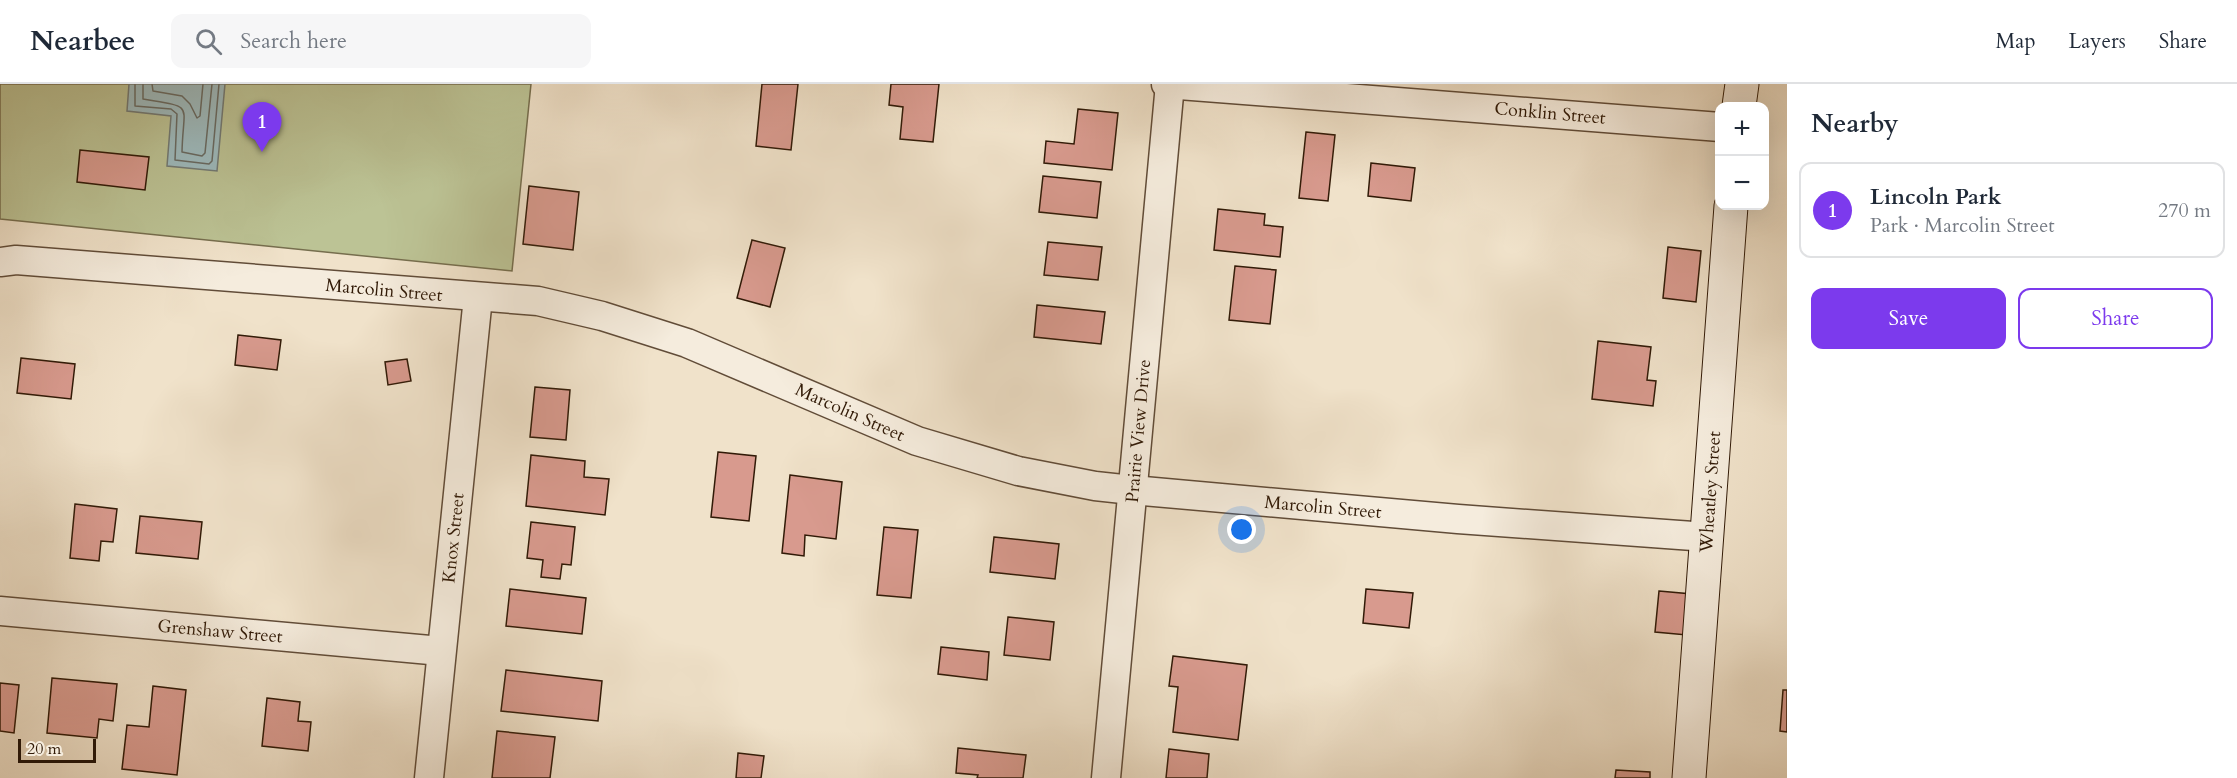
<!DOCTYPE html>
<html lang="en">
<head>
<meta charset="utf-8">
<style>
  body { margin:0; font-family:Cardo,serif; background:#f6f6f7; color:#1f2937 }
  .controls { position:absolute; right:18px; top:18px; display:grid; overflow:hidden; border-radius:12px; box-shadow:0 6px 24px #0002 }
  .controls button { width:54px; height:54px; display:grid; place-items:center; padding:0; border:0; border-bottom:2px solid #e0e1e3; background:#fff; color:#1f2937; font:30px sans-serif }
  .scale { position:absolute; left:18px; bottom:15px; width:78px; box-sizing:border-box; padding-left:6px; border:3px solid #311a07; border-top:0; font-size:16px; line-height:21px; white-space:nowrap; color:#311a07; -webkit-text-stroke:4px #f5ecdd; paint-order:stroke }
  .you { position:absolute; left:1242px; top:446px; width:21px; height:21px; margin:-15px; border:4px solid #fff; border-radius:50%; background:#1a73e8; box-shadow:0 0 0 9px #1a73e833 }
  .badge { display:grid; place-items:center; width:39px; height:39px; border-radius:50%; background:#7c3aed; color:#fff; font-size:20px; font-weight:700 }
  .pin { position:absolute; translate:-50% -50px; filter:drop-shadow(0 2px 3px #0008) }
  .pin::after { content:''; position:absolute; top:32px; width:21px; height:18px; background:inherit; clip-path:polygon(0 0,100% 0,50% 100%) }
  .list { margin:0; padding:0; list-style:none }
  h2 { display:flex; justify-content:space-between; align-items:center; height:78px; margin:0; padding:0 24px; font-size:26px }
  h2 small { font-size:20px; font-weight:400; color:#747a83 }
  .list li { display:grid; grid-template-columns:39px 1fr auto; gap:18px; align-items:center; box-sizing:border-box; height:96px; margin:0 12px 12px; padding:0 12px; border:2px solid #e0e1e3; border-radius:12px }
  .list b { display:block; font-size:22px; white-space:nowrap }
  .list p { margin:0; font-size:20px; white-space:nowrap; color:#747a83 }
  .list em { font-size:20px; font-style:normal; color:#747a83 }
  .actions { display:flex; gap:12px; padding:18px 24px }
  .actions a { flex:1; padding:14px 0; border:2px solid #7c3aed; border-radius:12px; text-align:center; font-size:21px; color:#7c3aed }
  .actions .main { background:#7c3aed; color:#fff }
  .icon { flex:none; width:33px; height:33px; fill:none; stroke:currentColor; stroke-width:2; stroke-linecap:round; stroke-linejoin:round }
  .map { position:relative; flex:none; width:1787px; height:694px; overflow:hidden }
  header { display:flex; align-items:center; gap:36px; box-sizing:border-box; height:84px; padding:0 30px; background:#fff; border-bottom:2px solid #e0e1e3 }
  header strong { font-size:28px }
  nav { display:flex; gap:33px; margin-inline-start:auto; font-size:21px }
  .search { width:420px; height:54px; background:#f6f6f7; display:flex; align-items:center; gap:15px; box-sizing:border-box; padding:0 21px; border-radius:12px; color:#747a83; font-size:22px }
  main { display:flex }
  aside { flex:1; background:#fff }
  .map>svg:first-child { display:block }
  .green { fill:#bcc395; stroke:#766e4e; stroke-width:1.5 }
  .water { fill:#9ebcc0; stroke:#727b76; stroke-width:1.5 }
  .lines { fill:none; stroke-linecap:round; stroke-linejoin:round }
  .shore { stroke:#686b64; stroke-width:1.5 }
  .building { fill:#d89a8e; stroke:#311a07; stroke-width:1.5 }
  .minor-casing { stroke:#614c38; stroke-width:31 }
  .secondary-casing { stroke:#311a07; stroke-width:35 }
  .minor { stroke:#f5ecdd; stroke-width:28 }
  .secondary { stroke:#f5ecdd; stroke-width:33 }
  .labels { text-anchor:middle; stroke-width:5; stroke-linejoin:round; paint-order:stroke }
  .street-label { font-size:18px; fill:#311a07; stroke:#f5ecdd }
</style>
</head>
<body>
<header>
<strong>Nearbee</strong>
<div class="search"><svg class="icon" aria-label="search" viewBox="0 0 24 24"><circle cx="10" cy="10" r="6"/><path d="M15 15l6 6"/></svg>Search here</div>
<nav><a>Map</a><a>Layers</a><a>Share</a></nav>
</header>
<main>
<div class="map">
<svg width="1787" height="694" viewBox="0 0 1787 694">
  <rect width="100%" height="100%" fill="#f0e2ca"/>
  <filter id="stains"><feTurbulence type="fractalNoise" baseFrequency=".00333" numOctaves="4"/><feColorMatrix values="0 0 0 0 .2 0 0 0 0 .09 0 0 0 0 .02 0 0 0 .5 -.17"/></filter>
  <radialGradient id="worn" r=".72"><stop offset=".6" stop-color="#630" stop-opacity="0"/><stop offset="1" stop-color="#630" stop-opacity=".3"/></radialGradient>
  <polygon class="green" points="0,0 531,0 512,187 0,135"/>
  <polygon class="water" points="129,0 225,0 217,87 167,82 171,32 127,27"/>
  <g class="lines">
    <g class="shore">
      <polyline points="135,0 135,22 171,25 177,30 175,76 209,80 212,77 219,0"/>
      <path d="M143,0V15C196,24 183,18 182,68L202,72L205,69L212,0"/>
      <polyline points="152,0 153,7 182,12 190,20 197,34 200,32 203,0"/>
    </g>
  </g>
  <g class="building">
    <polygon points="762,0 798,0 791,66 756,62"/>
    <polygon points="891,0 939,0 933,58 900,55 903,23 889,21"/>
    <polygon points="1078,25 1118,29 1112,86 1044,79 1046,57 1074,60"/>
    <polygon points="1306,48 1335,51 1328,117 1299,114"/>
    <polygon points="80,66 149,73 145,106 77,98"/>
    <polygon points="1371,79 1415,84 1411,117 1368,112"/>
    <polygon points="1043,92 1101,98 1097,134 1039,128"/>
    <polygon points="529,102 579,108 573,166 523,160"/>
    <polygon points="1218,125 1265,130 1264,141 1283,143 1280,173 1214,166"/>
    <polygon points="752,156 785,164 770,223 737,214"/>
    <polygon points="1048,158 1102,163 1098,196 1044,191"/>
    <polygon points="1668,163 1701,167 1696,218 1663,214"/>
    <polygon points="1235,182 1276,186 1270,240 1229,236"/>
    <polygon points="1037,221 1105,228 1101,260 1034,253"/>
    <polygon points="238,251 281,256 277,286 235,281"/>
    <polygon points="1598,257 1651,263 1647,296 1656,297 1653,322 1592,315"/>
    <polygon points="21,274 75,280 71,315 17,309"/>
    <polygon points="407,275 411,297 388,301 385,278"/>
    <polygon points="535,303 570,306 566,356 530,353"/>
    <polygon points="718,368 756,372 749,437 711,433"/>
    <polygon points="531,371 585,377 584,393 609,395 605,431 526,422"/>
    <polygon points="790,391 842,398 836,455 805,451 804,472 782,469"/>
    <polygon points="75,420 117,425 113,458 101,457 99,477 70,474"/>
    <polygon points="140,432 202,438 198,475 136,469"/>
    <polygon points="531,438 575,443 571,481 562,480 560,495 541,493 543,476 527,474"/>
    <polygon points="884,443 918,446 911,514 877,511"/>
    <polygon points="994,453 1059,460 1055,495 990,488"/>
    <polygon points="510,505 586,514 582,550 506,542"/>
    <polygon points="1366,505 1413,509 1409,544 1363,539"/>
    <polygon points="1659,507 1692,510 1687,551 1655,548"/>
    <polygon points="1008,533 1054,538 1050,576 1004,571"/>
    <polygon points="941,563 989,568 987,596 938,590"/>
    <polygon points="1173,572 1247,581 1238,656 1173,648 1178,603 1169,602"/>
    <polygon points="506,586 602,597 598,637 501,627"/>
    <polygon points="52,594 117,600 113,637 99,635 97,654 47,649"/>
    <polygon points="0,599 19,601 14,649 0,647"/>
    <polygon points="153,602 186,606 177,691 122,685 127,641 149,643"/>
    <polygon points="1783,606 1787,606 1787,648 1780,647"/>
    <polygon points="267,614 300,618 298,637 311,638 308,667 262,662"/>
    <polygon points="497,647 555,653 550,694 492,694"/>
    <polygon points="958,664 1026,671 1023,694 977,694 978,691 956,689"/>
    <polygon points="1169,665 1209,670 1207,694 1166,694"/>
    <polygon points="738,669 764,672 761,694 736,694"/>
    <polygon points="1616,686 1650,688 1650,694 1615,694"/>
  </g>
  <g class="lines">
    <defs>
      <g id="minor">
        <polyline points="1166,0 1720,43"/>
        <polyline points="0,178 16,176 538,217 602,232 687,259 917,357 1018,387 1095,402 1132,406 1458,435 1707,453"/>
        <polyline points="0,527 441,567"/>
        <polyline points="429,694 478,213"/>
        <polyline points="1106,694 1170,0"/>
      </g>
      <g id="secondary">
        <polyline points="1739,22 1742,0"/>
        <polyline points="1689,694 1731,122"/>
      </g>
    </defs>
    <use href="#minor" class="minor-casing"/>
    <use href="#secondary" class="secondary-casing"/>
    <use href="#minor" class="minor"/>
    <use href="#secondary" class="secondary"/>
  </g>
  <g class="labels">
    <g class="street-label">
      <text transform="translate(1550 29) rotate(5)" y="6">Conklin Street</text>
      <text transform="translate(384 206) rotate(5)" y="6">Marcolin Street</text>
      <text transform="translate(850 328) rotate(24)" y="6">Marcolin Street</text>
      <text transform="translate(1138 347) rotate(-85)" y="6">Prairie View Drive</text>
      <text transform="translate(1710 408) rotate(-86)" y="6">Wheatley Street</text>
      <text transform="translate(1323 423) rotate(5)" y="6">Marcolin Street</text>
      <text transform="translate(453 454) rotate(-84)" y="6">Knox Street</text>
      <text transform="translate(220 547) rotate(5)" y="6">Grenshaw Street</text>
    </g>
  </g>
  <rect width="100%" height="100%" filter="url(#stains)"/>
  <rect width="100%" height="100%" fill="url(#worn)"/>
</svg>
<div class="controls">
<button>+</button>
<button>−</button>
</div>
<div class="scale">20 m</div>
<div class="you"></div>
<div class="pin badge" style="left:262px;top:68px">1</div>
</div>
<aside>
<h2>Nearby<small></small></h2>
<ul class="list">
<li><span class="badge">1</span><div><b>Lincoln Park</b><p>Park · Marcolin Street</p></div><em>270 m</em></li>
</ul>
<div class="actions"><a class="main">Save</a><a>Share</a></div>
</aside>
</main>
</body>
</html>
